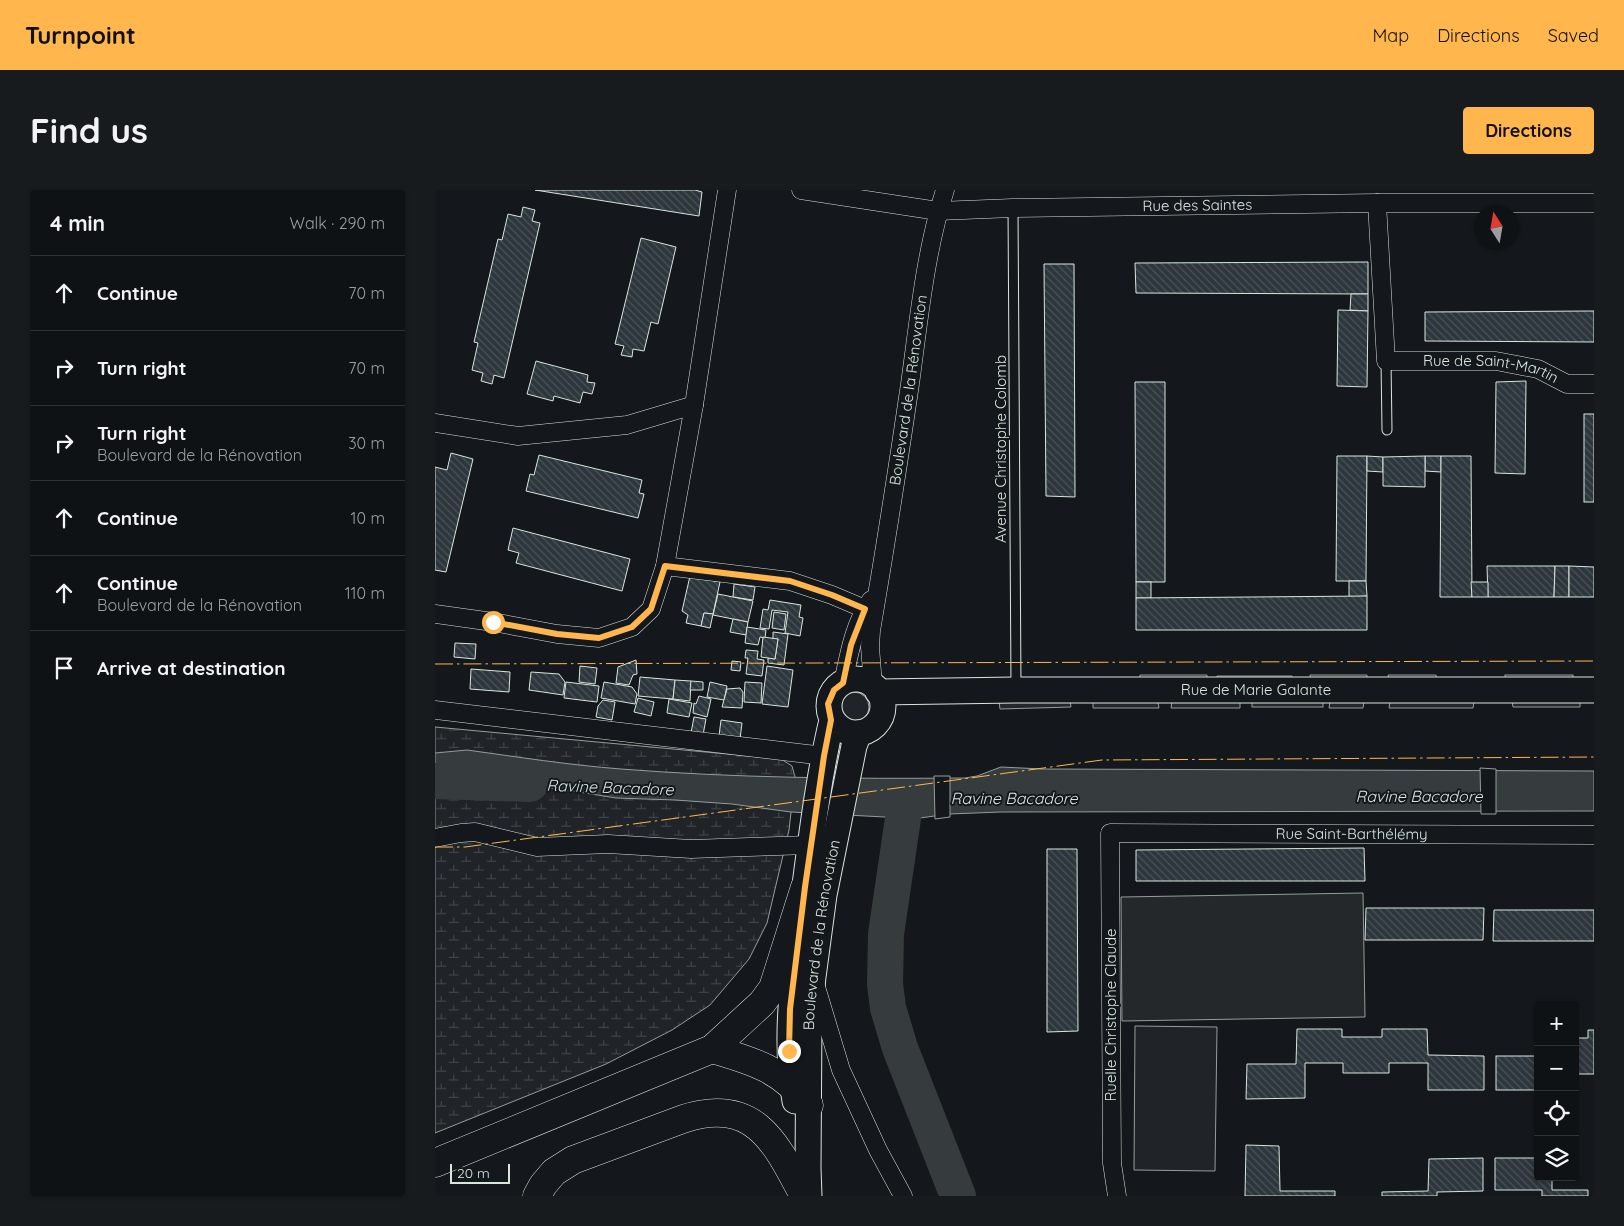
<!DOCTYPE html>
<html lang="en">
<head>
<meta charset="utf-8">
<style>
  body { margin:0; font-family:Quicksand,sans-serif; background:#181b1e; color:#f1f3f6 }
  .controls { position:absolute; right:15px; bottom:15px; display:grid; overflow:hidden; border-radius:5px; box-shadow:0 1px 4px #0004 }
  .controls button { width:45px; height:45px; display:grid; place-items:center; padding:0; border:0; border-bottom:1px solid #2f3234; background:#0f1215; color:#f1f3f6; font:25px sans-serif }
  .compass { position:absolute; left:1039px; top:15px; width:45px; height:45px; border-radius:50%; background:#0f1215; box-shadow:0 1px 4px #0004; rotate:349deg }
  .scale { position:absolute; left:15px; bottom:12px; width:60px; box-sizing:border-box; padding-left:5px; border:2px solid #d8e6dc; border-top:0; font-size:14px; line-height:18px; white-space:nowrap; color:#d8e6dc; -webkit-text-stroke:4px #14181c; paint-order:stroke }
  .stop { position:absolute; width:15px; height:15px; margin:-11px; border:4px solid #ffb74d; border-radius:50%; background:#fff }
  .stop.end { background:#ffb74d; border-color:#fff; box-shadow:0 1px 5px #0008 }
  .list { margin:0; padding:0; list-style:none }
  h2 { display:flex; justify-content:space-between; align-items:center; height:65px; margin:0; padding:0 20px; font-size:21px }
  h2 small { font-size:16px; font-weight:400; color:#9b9ea0 }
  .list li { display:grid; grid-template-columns:32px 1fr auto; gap:15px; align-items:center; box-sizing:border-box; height:75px; padding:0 20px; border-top:1px solid #2f3234 }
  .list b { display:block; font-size:19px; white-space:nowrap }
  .list p { margin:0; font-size:16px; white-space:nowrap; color:#9b9ea0 }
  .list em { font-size:16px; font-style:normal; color:#9b9ea0 }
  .icon { flex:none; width:28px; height:28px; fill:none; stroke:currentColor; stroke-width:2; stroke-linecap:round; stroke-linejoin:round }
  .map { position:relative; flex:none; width:1159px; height:1006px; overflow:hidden; border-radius:5px }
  header { display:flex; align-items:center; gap:30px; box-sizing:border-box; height:70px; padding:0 25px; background:#ffb74d; color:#111 }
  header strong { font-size:24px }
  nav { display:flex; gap:28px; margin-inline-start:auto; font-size:18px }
  .intro { display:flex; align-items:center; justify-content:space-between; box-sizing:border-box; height:120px; padding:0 30px }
  h1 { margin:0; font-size:35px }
  .button { padding:12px 22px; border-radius:5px; background:#ffb74d; color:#111; font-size:18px; font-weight:700 }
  main { display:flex; gap:30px; padding:0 30px }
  aside { flex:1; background:#0f1215; border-radius:5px; box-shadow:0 1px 4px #0004 }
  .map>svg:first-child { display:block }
  .green { fill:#202428; stroke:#939e99 }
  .wetland { fill:url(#wetland-marsh); stroke:#939e99 }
  .parking { fill:#24282b; stroke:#939e99 }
  .water { fill:#363b3e; stroke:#939e99 }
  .pier { fill:#14181c; stroke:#939e99 }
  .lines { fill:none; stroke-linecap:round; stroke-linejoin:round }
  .river { stroke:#363b3e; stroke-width:36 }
  .building { fill:url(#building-back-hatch); stroke:#d8e6dc }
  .service-casing { stroke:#d8e6dc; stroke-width:11 }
  .minor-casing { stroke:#d8e6dc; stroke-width:19 }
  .secondary-casing { stroke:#d8e6dc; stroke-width:27 }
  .trunk-casing { stroke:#d8e6dc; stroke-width:29 }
  .service { stroke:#14181c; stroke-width:9 }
  .minor { stroke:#14181c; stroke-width:18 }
  .secondary { stroke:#14181c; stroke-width:25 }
  .trunk { stroke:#14181c; stroke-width:28 }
  .power { stroke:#ffb74d; stroke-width:1; stroke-dasharray:18 4 2.5 4; stroke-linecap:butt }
  .route { stroke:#ffb74d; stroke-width:6 }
  .labels { text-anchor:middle; stroke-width:4; stroke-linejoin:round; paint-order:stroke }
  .street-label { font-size:15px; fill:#d8e6dc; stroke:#14181c }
  .water-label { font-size:16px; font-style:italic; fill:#d8e6dc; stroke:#14181c }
</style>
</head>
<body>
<header>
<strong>Turnpoint</strong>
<nav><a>Map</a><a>Directions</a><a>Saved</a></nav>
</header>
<div class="intro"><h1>Find us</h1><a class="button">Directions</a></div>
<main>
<aside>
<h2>4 min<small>Walk · 290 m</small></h2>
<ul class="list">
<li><svg class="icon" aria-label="ahead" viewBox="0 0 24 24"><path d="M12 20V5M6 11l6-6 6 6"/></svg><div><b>Continue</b></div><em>70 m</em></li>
<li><svg class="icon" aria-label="right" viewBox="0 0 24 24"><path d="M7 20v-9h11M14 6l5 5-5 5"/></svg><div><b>Turn right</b></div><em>70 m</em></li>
<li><svg class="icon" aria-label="right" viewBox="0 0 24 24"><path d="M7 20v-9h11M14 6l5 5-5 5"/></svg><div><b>Turn right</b><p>Boulevard de la Rénovation</p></div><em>30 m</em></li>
<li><svg class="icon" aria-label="ahead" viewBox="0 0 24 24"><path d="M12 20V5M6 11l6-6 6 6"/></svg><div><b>Continue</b></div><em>10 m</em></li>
<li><svg class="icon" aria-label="ahead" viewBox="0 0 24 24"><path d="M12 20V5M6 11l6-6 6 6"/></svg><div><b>Continue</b><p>Boulevard de la Rénovation</p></div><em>110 m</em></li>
<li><svg class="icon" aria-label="arrive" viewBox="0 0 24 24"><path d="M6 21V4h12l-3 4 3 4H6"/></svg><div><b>Arrive at destination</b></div></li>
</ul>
</aside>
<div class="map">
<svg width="1159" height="1006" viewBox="0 0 1159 1006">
  <defs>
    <pattern id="wetland-marsh" width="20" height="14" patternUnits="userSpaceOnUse" patternTransform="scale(1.25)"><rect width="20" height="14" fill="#202428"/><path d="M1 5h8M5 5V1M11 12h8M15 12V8" fill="none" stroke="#404447"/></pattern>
    <pattern id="building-back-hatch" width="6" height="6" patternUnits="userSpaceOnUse" patternTransform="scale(1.25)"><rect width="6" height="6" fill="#2c363c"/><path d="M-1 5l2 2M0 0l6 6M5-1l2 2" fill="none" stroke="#4a5358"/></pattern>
  </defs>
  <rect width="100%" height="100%" fill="#14181c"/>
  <g class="green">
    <circle cx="419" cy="517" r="15"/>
    <polygon points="700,836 782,837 780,981 699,980"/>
  </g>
  <polygon class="wetland" points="0,537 346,569 357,576 360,587 354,640 332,733 314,769 275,815 237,840 171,874 0,943"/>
  <g class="parking">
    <polygon points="705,485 772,485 772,491 704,492"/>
    <polygon points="875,485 932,485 932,491 876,492"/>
    <polygon points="953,485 1001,485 1002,491 954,491"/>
    <rect x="1070" y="485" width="68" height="6"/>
    <polygon points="782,486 857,486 858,492 781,492"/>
    <polygon points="635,510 636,517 565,519 564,511"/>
    <polygon points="737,511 805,511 805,518 736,518"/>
    <rect x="817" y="511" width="71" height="6"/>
    <polygon points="895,511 929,512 928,518 894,518"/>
    <polygon points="955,511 1039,512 1038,518 954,518"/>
    <polygon points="1077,511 1145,511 1145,517 1078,517"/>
    <polygon points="658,512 723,512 724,518 658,518"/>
    <polygon points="928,703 930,827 687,831 686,707"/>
  </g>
  <path class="water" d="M32,560C83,567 134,575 186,579C300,588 416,589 530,588L542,586L566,577L607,579L1159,581V621L566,622L514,624L485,628H468L356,622L297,614L240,610L181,608L125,599L49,593L0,591V563Z"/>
  <g class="pier">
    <polygon points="1045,578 1061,579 1061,624 1046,624"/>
    <polygon points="499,586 515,586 515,627 500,629"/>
  </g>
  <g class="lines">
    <g class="river">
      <polyline points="0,591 95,594"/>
      <polyline points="471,608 451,744 450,794 453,818 465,858 523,1006"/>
    </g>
  </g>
  <g class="building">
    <polygon points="100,0 260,0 267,2 264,26"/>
    <polygon points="88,17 100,20 97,31 105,33 69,188 59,185 57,194 46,191 48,183 37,180 43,153 39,152 63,49 67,50 73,24 86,27"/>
    <polygon points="206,48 241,57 223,134 216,132 209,161 198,159 197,167 186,165 189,156 180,154"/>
    <polygon points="933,72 933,104 701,103 700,73"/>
    <polygon points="609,74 639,74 640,307 611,306"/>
    <polygon points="916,104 933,104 933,121 915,120"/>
    <polygon points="903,120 933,121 932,197 902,196"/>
    <polygon points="1159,121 1159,152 990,151 990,122"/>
    <polygon points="101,171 153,185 152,192 160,193 157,204 148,202 145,213 119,206 118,211 92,204"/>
    <polygon points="1091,191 1090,284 1060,283 1061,192"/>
    <polygon points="700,192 730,192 730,392 701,392"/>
    <rect x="1149" y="224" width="10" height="88"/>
    <polygon points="16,263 38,269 11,382 0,380 0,277 12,280"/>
    <polygon points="104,265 207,290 204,303 209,304 203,328 91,301 95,284 99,285"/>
    <polygon points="902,266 932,266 931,391 901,391"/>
    <polygon points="932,266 948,267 948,282 932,281"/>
    <polygon points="990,266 1006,266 1006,282 990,281"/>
    <polygon points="990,266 990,297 948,296 948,267"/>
    <polygon points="1006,266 1036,266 1037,407 1005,407"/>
    <polygon points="78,338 195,369 187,401 81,373 84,363 73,360"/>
    <polygon points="1052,376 1120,376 1119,407 1053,407"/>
    <polygon points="1120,376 1134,376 1134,407 1119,407"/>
    <polygon points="1134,376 1159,377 1159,407 1134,407"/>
    <polygon points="255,386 285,392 278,424 269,423 266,436 251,433 253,425 247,421"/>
    <polygon points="914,391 931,391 932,406 914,407"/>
    <rect x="701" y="392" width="15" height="16"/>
    <polygon points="1036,392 1053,392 1053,407 1037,407"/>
    <polygon points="299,394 320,397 318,410 298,407"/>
    <polygon points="283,404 318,411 313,432 278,425"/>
    <polygon points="932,406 932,440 701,440 701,408"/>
    <polygon points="335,410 366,415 364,427 368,428 365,446 350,443 353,422 337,420 334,439 325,438 328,419 333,420"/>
    <polygon points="339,422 351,424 349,440 337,438"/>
    <polygon points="269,423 278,424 275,438 266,436"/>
    <polygon points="298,429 313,432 311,445 295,442"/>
    <polygon points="312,437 331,440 330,448 325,447 323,455 310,453"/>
    <polygon points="338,442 353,444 349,475 333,473 333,468 340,469 343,449 338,449"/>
    <polygon points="328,447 343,449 340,469 326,467"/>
    <polygon points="20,453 41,454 40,469 19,467"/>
    <polygon points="311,460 323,461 322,469 329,470 327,486 311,484 313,468 310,468"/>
    <polygon points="201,470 202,484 198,485 194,495 181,493 183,477"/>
    <polygon points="297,471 306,472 305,481 296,480"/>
    <polygon points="145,476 162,478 160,494 144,492"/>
    <polygon points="332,476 358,480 353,517 327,514"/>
    <polygon points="36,479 75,482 74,502 35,499"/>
    <polygon points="96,482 124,484 130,492 128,505 94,500"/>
    <polygon points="205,487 240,490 238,509 203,506"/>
    <polygon points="240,490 256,491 255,511 238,509"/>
    <polygon points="256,491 268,492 268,500 255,500"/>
    <polygon points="131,492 164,496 162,512 129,508"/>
    <polygon points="169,492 197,497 202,504 200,514 166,508"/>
    <polygon points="275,492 292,496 289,510 272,507"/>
    <polygon points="310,492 327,493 326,513 309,512"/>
    <polygon points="305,498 308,502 307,518 287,517 292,499"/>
    <polygon points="264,506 276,509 272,527 258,523 259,513 261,514"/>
    <polygon points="203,508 219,512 216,526 199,522"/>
    <polygon points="234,509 257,513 254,527 232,523"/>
    <polygon points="168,510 180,512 177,530 161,527 163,516"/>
    <polygon points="259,527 271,529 268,545 256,543"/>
    <polygon points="286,530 307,533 305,549 284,546"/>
    <polygon points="929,658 930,691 701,691 701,660"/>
    <polygon points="612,659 642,659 643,841 612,842"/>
    <polygon points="931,718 1049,718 1048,750 930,750"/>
    <polygon points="1059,720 1159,720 1159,751 1058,751"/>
    <polygon points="862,839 907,839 907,847 947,847 947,839 992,839 993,865 1049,866 1049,900 993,900 993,873 954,873 954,883 908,883 908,873 870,873 870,908 811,909 812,874 861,874"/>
    <polygon points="1153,840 1159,840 1159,884 1140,884 1140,848 1153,848"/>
    <rect x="1061" y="866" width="42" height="34"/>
    <polygon points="811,955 844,956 845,1001 900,1001 900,1006 810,1006"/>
    <polygon points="1048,968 1048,1001 1002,1002 1002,1006 947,1006 947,1002 993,1001 994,969"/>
    <polygon points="1060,968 1103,968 1103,987 1117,987 1117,1000 1153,1000 1153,1006 1107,1006 1107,1000 1060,1000"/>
  </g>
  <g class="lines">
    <defs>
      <g id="service">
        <polyline points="578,18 581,497"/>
        <polyline points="951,171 952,240"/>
      </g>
      <g id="minor">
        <path id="s1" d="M366,0L503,21L578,18L942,13H1159"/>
        <path id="s2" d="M942,13L951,171H1061L1103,179L1132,194H1159"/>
        <polyline points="0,233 83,246 192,235 259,215"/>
        <polyline points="230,376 355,391 397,405 430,419"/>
        <polyline points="0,424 58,432 122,444 164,448 197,437 216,419 230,376 259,215 292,0"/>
        <path d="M408,493C414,464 419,434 436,410"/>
        <path id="s3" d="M438,495L435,457L436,441C450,359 463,276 475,194C484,129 490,63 510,0"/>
        <polyline points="0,520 389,566"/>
        <polyline points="0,648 26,643 40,642 102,657 173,654 256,659 375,655"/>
        <polyline points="381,797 406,880 443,960 468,1006"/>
        <path id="s4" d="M682,1006L677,973L675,643L1159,645"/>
      </g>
      <g id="secondary">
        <circle cx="421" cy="516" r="27"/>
        <path id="s5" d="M443,502L581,500H1159"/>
        <path d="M360,911C348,844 360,778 368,710C376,650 383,589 397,530"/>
        <path id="s6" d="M374,1006L373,978L374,827L378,787L389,705L419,556L424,543"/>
      </g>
      <g id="trunk">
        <path d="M277,859C318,871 347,879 374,915"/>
        <polyline points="0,973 277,859 327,813 338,798 370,697"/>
        <path d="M102,1006L108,995L119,982L138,970L248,929C319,906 340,951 369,1006"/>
      </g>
    </defs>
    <use href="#service" class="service-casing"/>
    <use href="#minor" class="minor-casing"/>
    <use href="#secondary" class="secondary-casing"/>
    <use href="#trunk" class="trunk-casing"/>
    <use href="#service" class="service"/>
    <use href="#minor" class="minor"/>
    <use href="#secondary" class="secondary"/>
    <use href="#trunk" class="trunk"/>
    <g class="power">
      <polyline points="0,474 1159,471"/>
      <polyline points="0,657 30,657 667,570 1159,567"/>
    </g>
  </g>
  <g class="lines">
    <polyline class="route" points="58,432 122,444 164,448 197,437 216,419 230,376 355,391 397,405 430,419 416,455 408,493 399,500 393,514 396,530 389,566 370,697 355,819 354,861"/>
  </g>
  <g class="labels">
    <g class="street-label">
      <text dy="5" stroke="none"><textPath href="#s1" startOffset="398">Rue des Saintes</textPath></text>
      <text dy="5" stroke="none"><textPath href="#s2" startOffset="264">Rue de Saint-Martin</textPath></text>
      <text dy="5" stroke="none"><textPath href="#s3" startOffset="298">Boulevard de la Rénovation</textPath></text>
      <text transform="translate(566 259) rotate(-90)" y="5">Avenue Christophe Colomb</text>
      <text dy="5" stroke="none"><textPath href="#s5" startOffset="378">Rue de Marie Galante</textPath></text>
      <text dy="5" stroke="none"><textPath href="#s4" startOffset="605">Rue Saint-Barthélémy</textPath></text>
      <text dy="5" stroke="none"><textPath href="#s6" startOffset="262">Boulevard de la Rénovation</textPath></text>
      <text transform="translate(676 825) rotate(-90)" y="5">Ruelle Christophe Claude</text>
    </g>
    <g class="water-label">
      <text transform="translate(175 597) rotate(2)" y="6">Ravine Bacadore</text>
      <text x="984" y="612">Ravine Bacadore</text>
      <text x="579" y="614">Ravine Bacadore</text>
    </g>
  </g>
</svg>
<div class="controls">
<button>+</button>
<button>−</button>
<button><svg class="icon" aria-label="locate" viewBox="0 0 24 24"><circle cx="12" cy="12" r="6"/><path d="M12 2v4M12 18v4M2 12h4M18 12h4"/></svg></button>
<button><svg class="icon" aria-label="layers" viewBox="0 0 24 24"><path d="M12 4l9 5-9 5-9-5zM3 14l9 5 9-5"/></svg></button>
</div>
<svg class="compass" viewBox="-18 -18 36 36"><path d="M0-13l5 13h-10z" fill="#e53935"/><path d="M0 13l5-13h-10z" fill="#9b9ea0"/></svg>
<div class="scale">20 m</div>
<div class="stop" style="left:58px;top:432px"></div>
<div class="stop end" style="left:354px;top:861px"></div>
</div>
</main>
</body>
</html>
